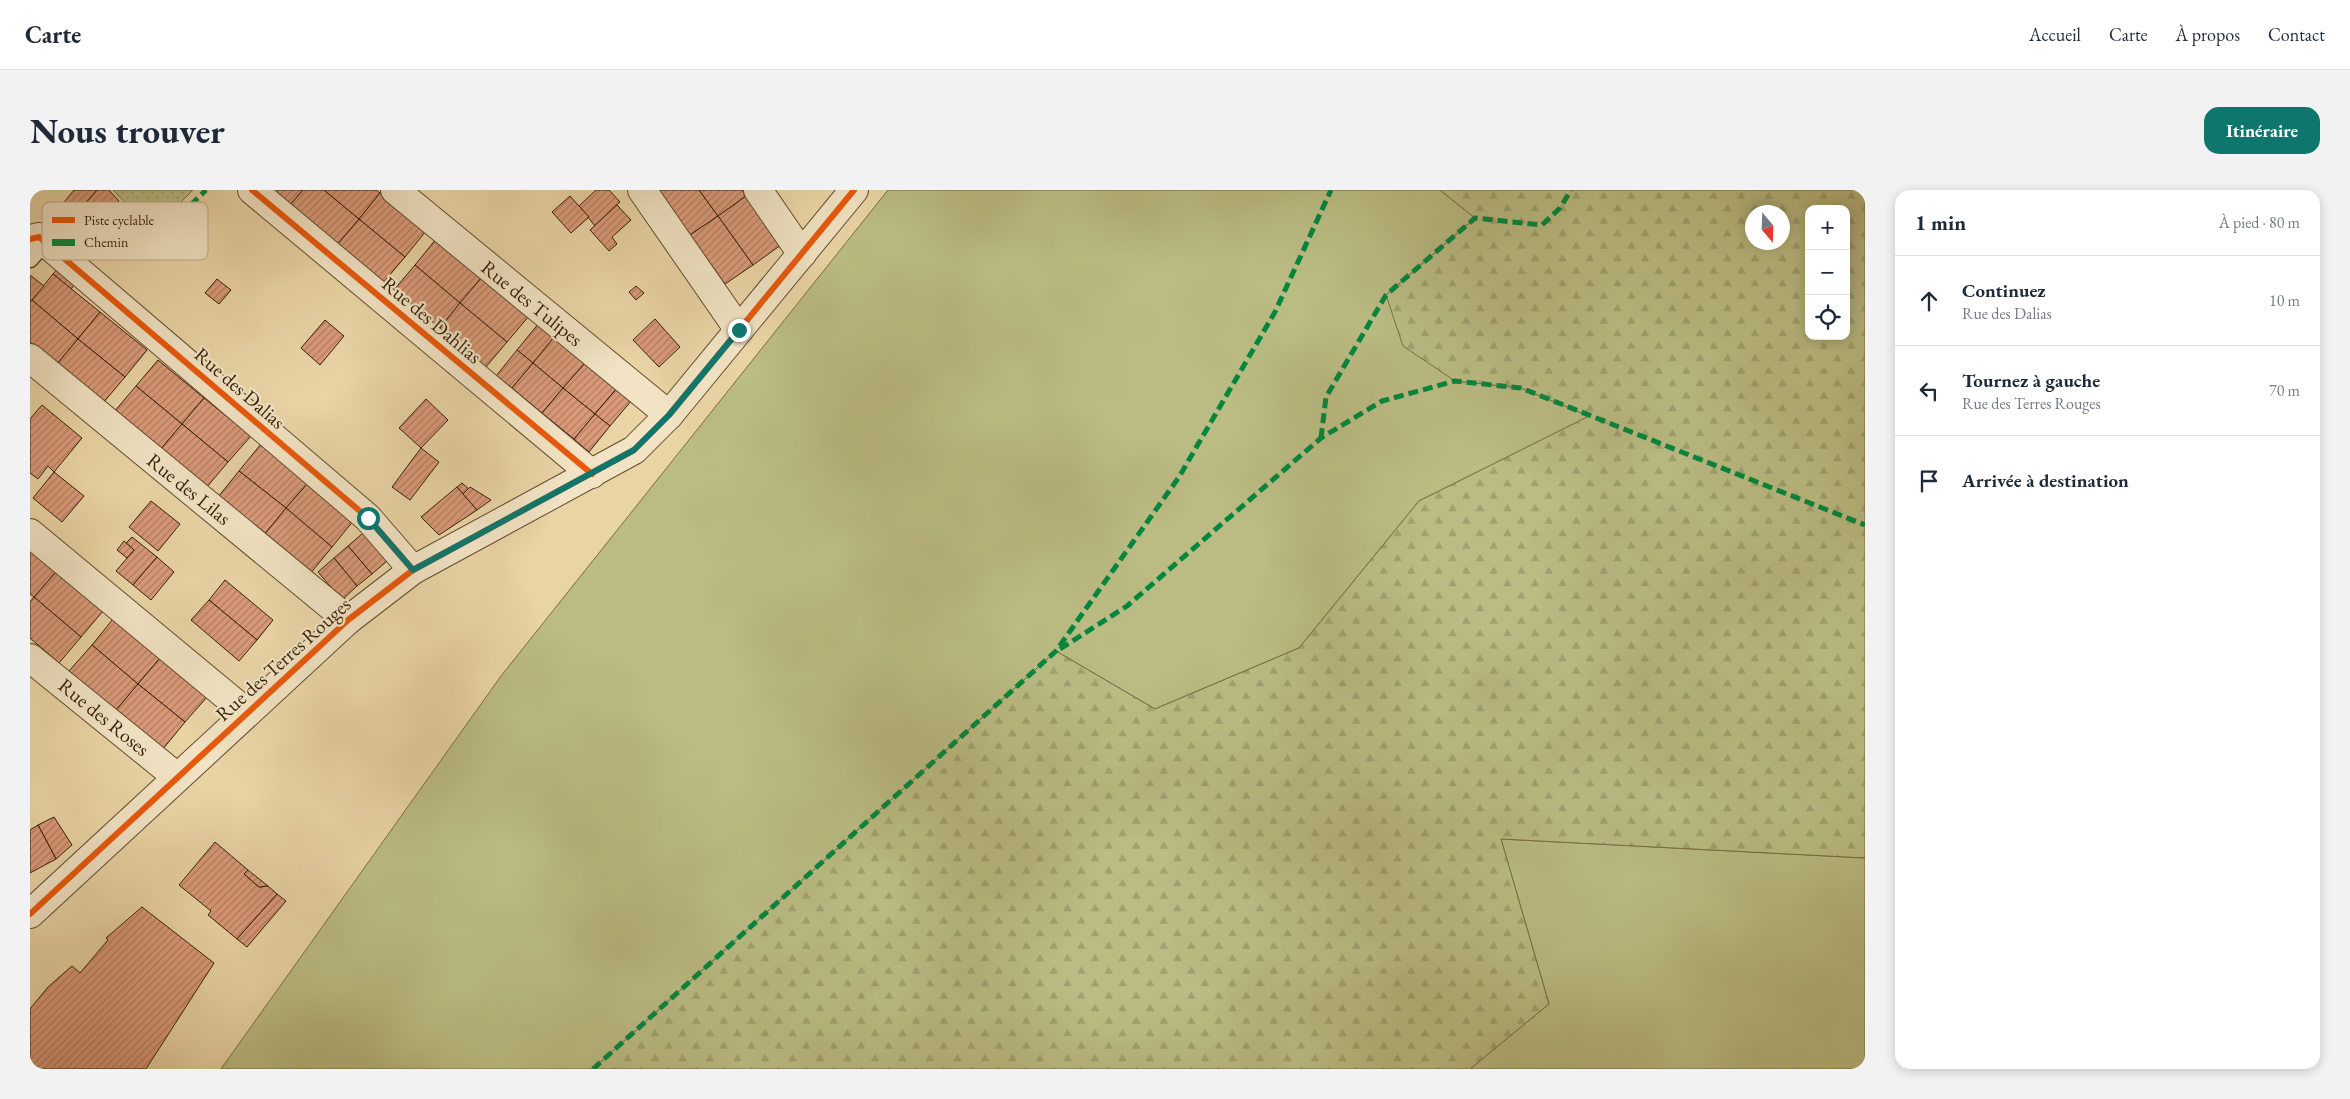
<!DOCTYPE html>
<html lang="fr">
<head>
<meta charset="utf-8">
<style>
  body { margin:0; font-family:"EB Garamond",serif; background:#f2f2f3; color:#1f2937 }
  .controls { position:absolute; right:15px; top:15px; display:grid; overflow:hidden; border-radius:10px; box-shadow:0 2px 12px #0003 }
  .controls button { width:45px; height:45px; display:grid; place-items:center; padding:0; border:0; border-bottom:1px solid #e0e1e3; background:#fff; color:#1f2937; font:25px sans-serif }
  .compass { position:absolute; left:1715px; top:15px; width:45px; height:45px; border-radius:50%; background:#fff; box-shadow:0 2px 12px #0003; rotate:161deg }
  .stop { position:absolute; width:15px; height:15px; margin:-11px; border:4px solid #0f766e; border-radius:50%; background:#fff }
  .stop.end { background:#0f766e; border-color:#fff; box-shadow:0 1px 5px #0008 }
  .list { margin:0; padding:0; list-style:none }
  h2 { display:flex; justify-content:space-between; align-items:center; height:65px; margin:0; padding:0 20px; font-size:21px }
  h2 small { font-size:16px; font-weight:400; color:#747a83 }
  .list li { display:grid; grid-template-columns:32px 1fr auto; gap:15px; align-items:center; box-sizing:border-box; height:90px; padding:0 20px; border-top:1px solid #e0e1e3 }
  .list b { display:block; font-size:19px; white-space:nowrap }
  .list p { margin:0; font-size:16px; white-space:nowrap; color:#747a83 }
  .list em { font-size:16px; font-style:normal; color:#747a83 }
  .icon { flex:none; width:28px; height:28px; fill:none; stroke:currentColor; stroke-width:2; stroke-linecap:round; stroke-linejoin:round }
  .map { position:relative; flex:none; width:1835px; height:879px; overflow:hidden; border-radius:15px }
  header { display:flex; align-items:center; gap:30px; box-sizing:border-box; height:70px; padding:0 25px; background:#fff; border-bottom:1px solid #e0e1e3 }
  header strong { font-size:24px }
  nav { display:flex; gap:28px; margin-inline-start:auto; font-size:18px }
  .intro { display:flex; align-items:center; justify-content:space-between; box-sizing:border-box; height:120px; padding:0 30px }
  h1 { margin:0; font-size:35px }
  .button { padding:12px 22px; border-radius:15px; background:#0f766e; color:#fff; font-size:18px; font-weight:700 }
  main { display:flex; gap:30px; padding:0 30px }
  aside { flex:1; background:#fff; border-radius:15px; box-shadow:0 2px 12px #0003 }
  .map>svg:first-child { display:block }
  .green { fill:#babc83; stroke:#786e45 }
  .forest { fill:url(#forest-firs); stroke:#786e45; fill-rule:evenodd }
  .garden { fill:url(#garden-dots); stroke:#786e45 }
  .building { fill:url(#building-hatch); stroke:#361f07 }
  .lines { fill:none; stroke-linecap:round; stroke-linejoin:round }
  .lane-casing { stroke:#634c2e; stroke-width:19 }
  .street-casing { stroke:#634c2e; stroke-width:30 }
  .lane { stroke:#f1e3c4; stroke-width:16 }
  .street { stroke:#f1e3c4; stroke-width:28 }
  .quiet { stroke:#00873e; stroke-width:5; stroke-dasharray:10 5; stroke-linecap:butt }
  .cycleway-casing { stroke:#f1e3c4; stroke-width:9 }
  .cycleway { stroke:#e8590c; stroke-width:6 }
  .route { stroke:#0f766e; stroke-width:6 }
  .labels { text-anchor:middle; stroke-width:4.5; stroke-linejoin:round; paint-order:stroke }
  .street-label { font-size:20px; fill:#361f07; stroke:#f1e3c4 }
  .key { fill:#f1e3c4; stroke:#b9a88b; stroke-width:1 }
  .key-label { font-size:14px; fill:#361f07 }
</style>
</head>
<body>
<header>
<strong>Carte</strong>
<nav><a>Accueil</a><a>Carte</a><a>À propos</a><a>Contact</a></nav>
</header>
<div class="intro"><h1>Nous trouver</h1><a class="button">Itinéraire</a></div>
<main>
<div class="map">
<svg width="1835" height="879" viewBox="0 0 1835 879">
  <defs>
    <pattern id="forest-firs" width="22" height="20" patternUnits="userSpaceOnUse" patternTransform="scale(1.25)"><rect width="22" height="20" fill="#babc83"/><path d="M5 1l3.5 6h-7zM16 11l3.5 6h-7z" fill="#a0a170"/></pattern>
    <pattern id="garden-dots" width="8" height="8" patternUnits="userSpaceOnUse" patternTransform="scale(1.25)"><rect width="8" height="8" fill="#babc83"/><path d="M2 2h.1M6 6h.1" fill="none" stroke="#a0a170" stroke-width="1.8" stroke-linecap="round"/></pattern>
    <pattern id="building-hatch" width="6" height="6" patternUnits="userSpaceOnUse" patternTransform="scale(1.25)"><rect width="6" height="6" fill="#da9a79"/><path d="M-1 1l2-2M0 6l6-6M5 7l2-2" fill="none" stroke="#b27d61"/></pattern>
  </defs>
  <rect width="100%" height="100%" fill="#e9d4a5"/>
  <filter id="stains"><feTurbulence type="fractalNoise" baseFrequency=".004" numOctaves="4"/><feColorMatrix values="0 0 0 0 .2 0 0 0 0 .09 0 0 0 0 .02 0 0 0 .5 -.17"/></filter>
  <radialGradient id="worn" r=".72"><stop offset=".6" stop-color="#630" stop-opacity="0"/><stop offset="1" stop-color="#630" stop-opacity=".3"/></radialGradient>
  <g class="green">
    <polygon points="858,0 1410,0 1445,28 1356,105 1425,191 1491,198 1560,226 1389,311 1269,458 1125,519 1026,461 563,879 191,879 471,486"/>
    <polygon points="1471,649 1835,668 1835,879 1440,879 1519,814"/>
  </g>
  <path class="forest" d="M1410,0H1835V668L1471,649L1519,814L1440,879H563L1026,461L1125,519L1269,458L1389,311L1559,226L1491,198L1425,191L1373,156L1356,105L1445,28ZM1779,19H1816V146H1779ZM1722,22H1752V52H1722Z"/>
  <polygon class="garden" points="83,0 163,0 122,41"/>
  <g class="building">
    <polygon points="44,0 67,0 44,27 31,16"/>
    <polygon points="67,0 79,0 89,11 62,42 44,27"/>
    <polygon points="248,0 273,0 259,16 245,4"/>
    <polygon points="273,0 294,0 329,29 307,55 259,16"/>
    <polygon points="294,0 346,0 350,3 329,29"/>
    <polygon points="566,0 579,0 590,12 565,36 549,16"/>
    <polygon points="628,0 669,0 688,26 660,45"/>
    <polygon points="669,0 712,0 716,6 688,26"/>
    <polygon points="350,3 396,41 375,67 329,29"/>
    <polygon points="540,6 559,27 541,43 522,22"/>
    <polygon points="716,6 751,55 723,75 688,26"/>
    <polygon points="587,15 601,30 582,47 587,54 579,61 560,40"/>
    <polygon points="688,26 723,75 695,94 660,45"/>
    <polygon points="329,29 375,67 353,93 307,55"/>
    <polygon points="406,49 452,87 430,113 385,75"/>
    <polygon points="385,75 430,113 409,139 363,101"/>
    <polygon points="28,78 46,92 41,99 23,84"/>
    <polygon points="23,84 70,122 48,149 2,110"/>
    <polygon points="0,85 14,96 0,112"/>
    <polygon points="452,87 499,126 477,152 430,113"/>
    <polygon points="187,89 201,100 189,114 175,103"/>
    <polygon points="606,96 614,103 606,110 599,102"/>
    <polygon points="2,110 48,149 27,174 0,152 0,112"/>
    <polygon points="430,113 477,152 455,178 409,139"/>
    <polygon points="70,122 117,160 95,187 48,149"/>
    <polygon points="625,129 650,157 629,177 603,150"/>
    <polygon points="295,130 314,146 290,175 271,158"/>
    <polygon points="509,133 525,146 503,173 487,160"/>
    <polygon points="525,146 556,172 533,198 503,173"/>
    <polygon points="48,149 95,187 73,213 27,174"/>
    <polygon points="487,160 503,173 482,198 466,186"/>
    <polygon points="128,170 174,208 152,234 106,196"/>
    <polygon points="556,172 587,198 565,224 533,198"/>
    <polygon points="503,173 533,198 512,223 482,198"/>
    <polygon points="106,196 152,234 130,260 84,222"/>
    <polygon points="533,198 565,224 544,249 512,223"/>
    <polygon points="587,198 602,210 580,236 565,224"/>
    <polygon points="174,208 221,246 198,272 152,234"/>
    <polygon points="396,209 418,230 391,258 369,238"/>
    <polygon points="12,215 52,248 24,282 18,276 8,289 0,283 0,229"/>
    <polygon points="565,224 580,236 559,262 544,249"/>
    <polygon points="152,234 198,272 176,298 130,260"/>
    <polygon points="231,254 278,293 256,318 209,281"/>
    <polygon points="391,258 409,272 380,310 362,297"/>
    <polygon points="209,281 256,318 234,345 188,307"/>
    <polygon points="24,282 54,306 32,332 3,308"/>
    <polygon points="278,293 324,330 302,357 256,318"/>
    <polygon points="432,293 439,299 433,304 427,297"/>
    <polygon points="427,297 447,320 409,345 391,327"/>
    <polygon points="440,297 461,310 447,320 433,304"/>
    <polygon points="121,311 150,334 128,361 99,337"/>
    <polygon points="256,318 302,357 280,384 234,345"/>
    <polygon points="333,343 357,371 342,384 318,356"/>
    <polygon points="102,347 127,367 103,395 86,381 104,360 96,353"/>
    <polygon points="94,351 104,360 97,368 87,360"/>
    <polygon points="318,356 342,384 327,396 304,368"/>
    <polygon points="0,360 26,382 4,407 0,404"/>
    <polygon points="127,367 144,382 121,410 103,395"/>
    <polygon points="304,368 327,396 312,410 288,382"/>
    <polygon points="26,382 73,421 51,447 4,407"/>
    <polygon points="195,390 243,430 227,450 179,410"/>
    <polygon points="4,407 51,447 29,473 0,448 0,412"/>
    <polygon points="179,410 227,450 209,471 161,430"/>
    <polygon points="83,429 130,468 108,494 62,455"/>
    <polygon points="62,455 108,494 86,520 39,481"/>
    <polygon points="130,468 177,507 155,532 108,494"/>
    <polygon points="108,494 155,532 133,559 86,520"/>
    <polygon points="24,627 42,655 26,669 8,635"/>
    <polygon points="8,635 26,669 0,683 0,640"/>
    <polygon points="185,652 218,680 214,684 229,697 238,696 247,704 207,749 178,725 181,721 149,695"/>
    <polygon points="218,680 238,696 229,697 214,684"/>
    <polygon points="247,704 256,711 217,757 207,749"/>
    <polygon points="112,717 184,773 116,879 0,879 0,819 18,797 42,776 50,783 78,750 76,748"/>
  </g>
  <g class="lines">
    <defs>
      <polyline id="lane" points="0,69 15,52"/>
      <g id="street">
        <polyline points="222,0 562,284"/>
        <polyline points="365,0 639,225"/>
        <polyline points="612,0 709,140"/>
        <polyline points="728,0 772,64"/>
        <polyline points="0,49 9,47 338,328 383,380"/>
        <polyline points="0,168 318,430"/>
        <polyline points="0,343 217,523"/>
        <polyline points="0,468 147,587"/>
        <polyline points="0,724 318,430 383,380 604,260 639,225 824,0"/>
      </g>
    </defs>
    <use href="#lane" class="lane-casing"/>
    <use href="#street" class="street-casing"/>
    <use href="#lane" class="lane"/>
    <use href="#street" class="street"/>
    <g class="quiet">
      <polyline points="9,47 127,48 176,0"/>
      <polyline points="1291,248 1296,207 1356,105 1445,28 1512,35 1530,18 1541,0"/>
      <polyline points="1030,459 1097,416 1291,248 1352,211 1425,191 1491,198 1835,335"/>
      <polyline points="563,879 1026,461 1149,287 1245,122 1301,0"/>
    </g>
    <defs>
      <g id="cycleway">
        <polyline points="222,0 562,284"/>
        <polyline points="0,49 9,47 338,328 383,380"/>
        <polyline points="0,724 318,430 383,380 604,260 639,225 824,0"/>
      </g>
    </defs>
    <use href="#cycleway" class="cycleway-casing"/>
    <use href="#cycleway" class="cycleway"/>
  </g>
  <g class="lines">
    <polyline class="route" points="338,328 383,380 604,260 639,225 709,140"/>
  </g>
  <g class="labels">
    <g class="street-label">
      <text transform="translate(502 113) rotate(39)" y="7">Rue des Tulipes</text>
      <text transform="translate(402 130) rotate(40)" y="7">Rue des Dahlias</text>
      <text transform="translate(210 198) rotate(41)" y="7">Rue des Dalias</text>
      <text transform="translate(159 299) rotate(39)" y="7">Rue des Lilas</text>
      <text transform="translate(253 469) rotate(-42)" y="7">Rue des Terres Rouges</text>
      <text transform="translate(74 527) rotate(39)" y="7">Rue des Roses</text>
    </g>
  </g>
  <rect x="12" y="12" width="166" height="58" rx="8" class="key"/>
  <rect x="22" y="27" width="23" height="6" fill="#e8590c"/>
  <rect x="22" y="49" width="23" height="7" fill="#00873e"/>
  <g class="key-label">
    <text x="54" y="35">Piste cyclable</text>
    <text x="54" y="57">Chemin</text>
  </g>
  <rect width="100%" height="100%" filter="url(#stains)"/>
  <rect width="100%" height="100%" fill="url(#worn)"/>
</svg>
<div class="controls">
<button>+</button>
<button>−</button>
<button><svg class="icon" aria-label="locate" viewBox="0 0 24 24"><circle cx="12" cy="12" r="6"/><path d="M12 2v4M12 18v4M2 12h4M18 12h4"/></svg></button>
</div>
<svg class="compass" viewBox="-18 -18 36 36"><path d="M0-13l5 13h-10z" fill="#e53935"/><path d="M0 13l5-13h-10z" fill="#747a83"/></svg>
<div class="stop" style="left:338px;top:328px"></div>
<div class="stop end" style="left:709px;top:140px"></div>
</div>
<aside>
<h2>1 min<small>À pied · 80 m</small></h2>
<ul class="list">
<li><svg class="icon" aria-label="ahead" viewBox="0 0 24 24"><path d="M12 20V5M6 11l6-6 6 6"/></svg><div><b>Continuez</b><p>Rue des Dalias</p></div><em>10 m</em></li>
<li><svg class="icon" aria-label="left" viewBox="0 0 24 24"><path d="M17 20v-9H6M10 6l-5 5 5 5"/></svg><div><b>Tournez à gauche</b><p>Rue des Terres Rouges</p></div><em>70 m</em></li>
<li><svg class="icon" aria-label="arrive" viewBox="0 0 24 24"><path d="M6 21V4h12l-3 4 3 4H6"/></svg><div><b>Arrivée à destination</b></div></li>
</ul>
</aside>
</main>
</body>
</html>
